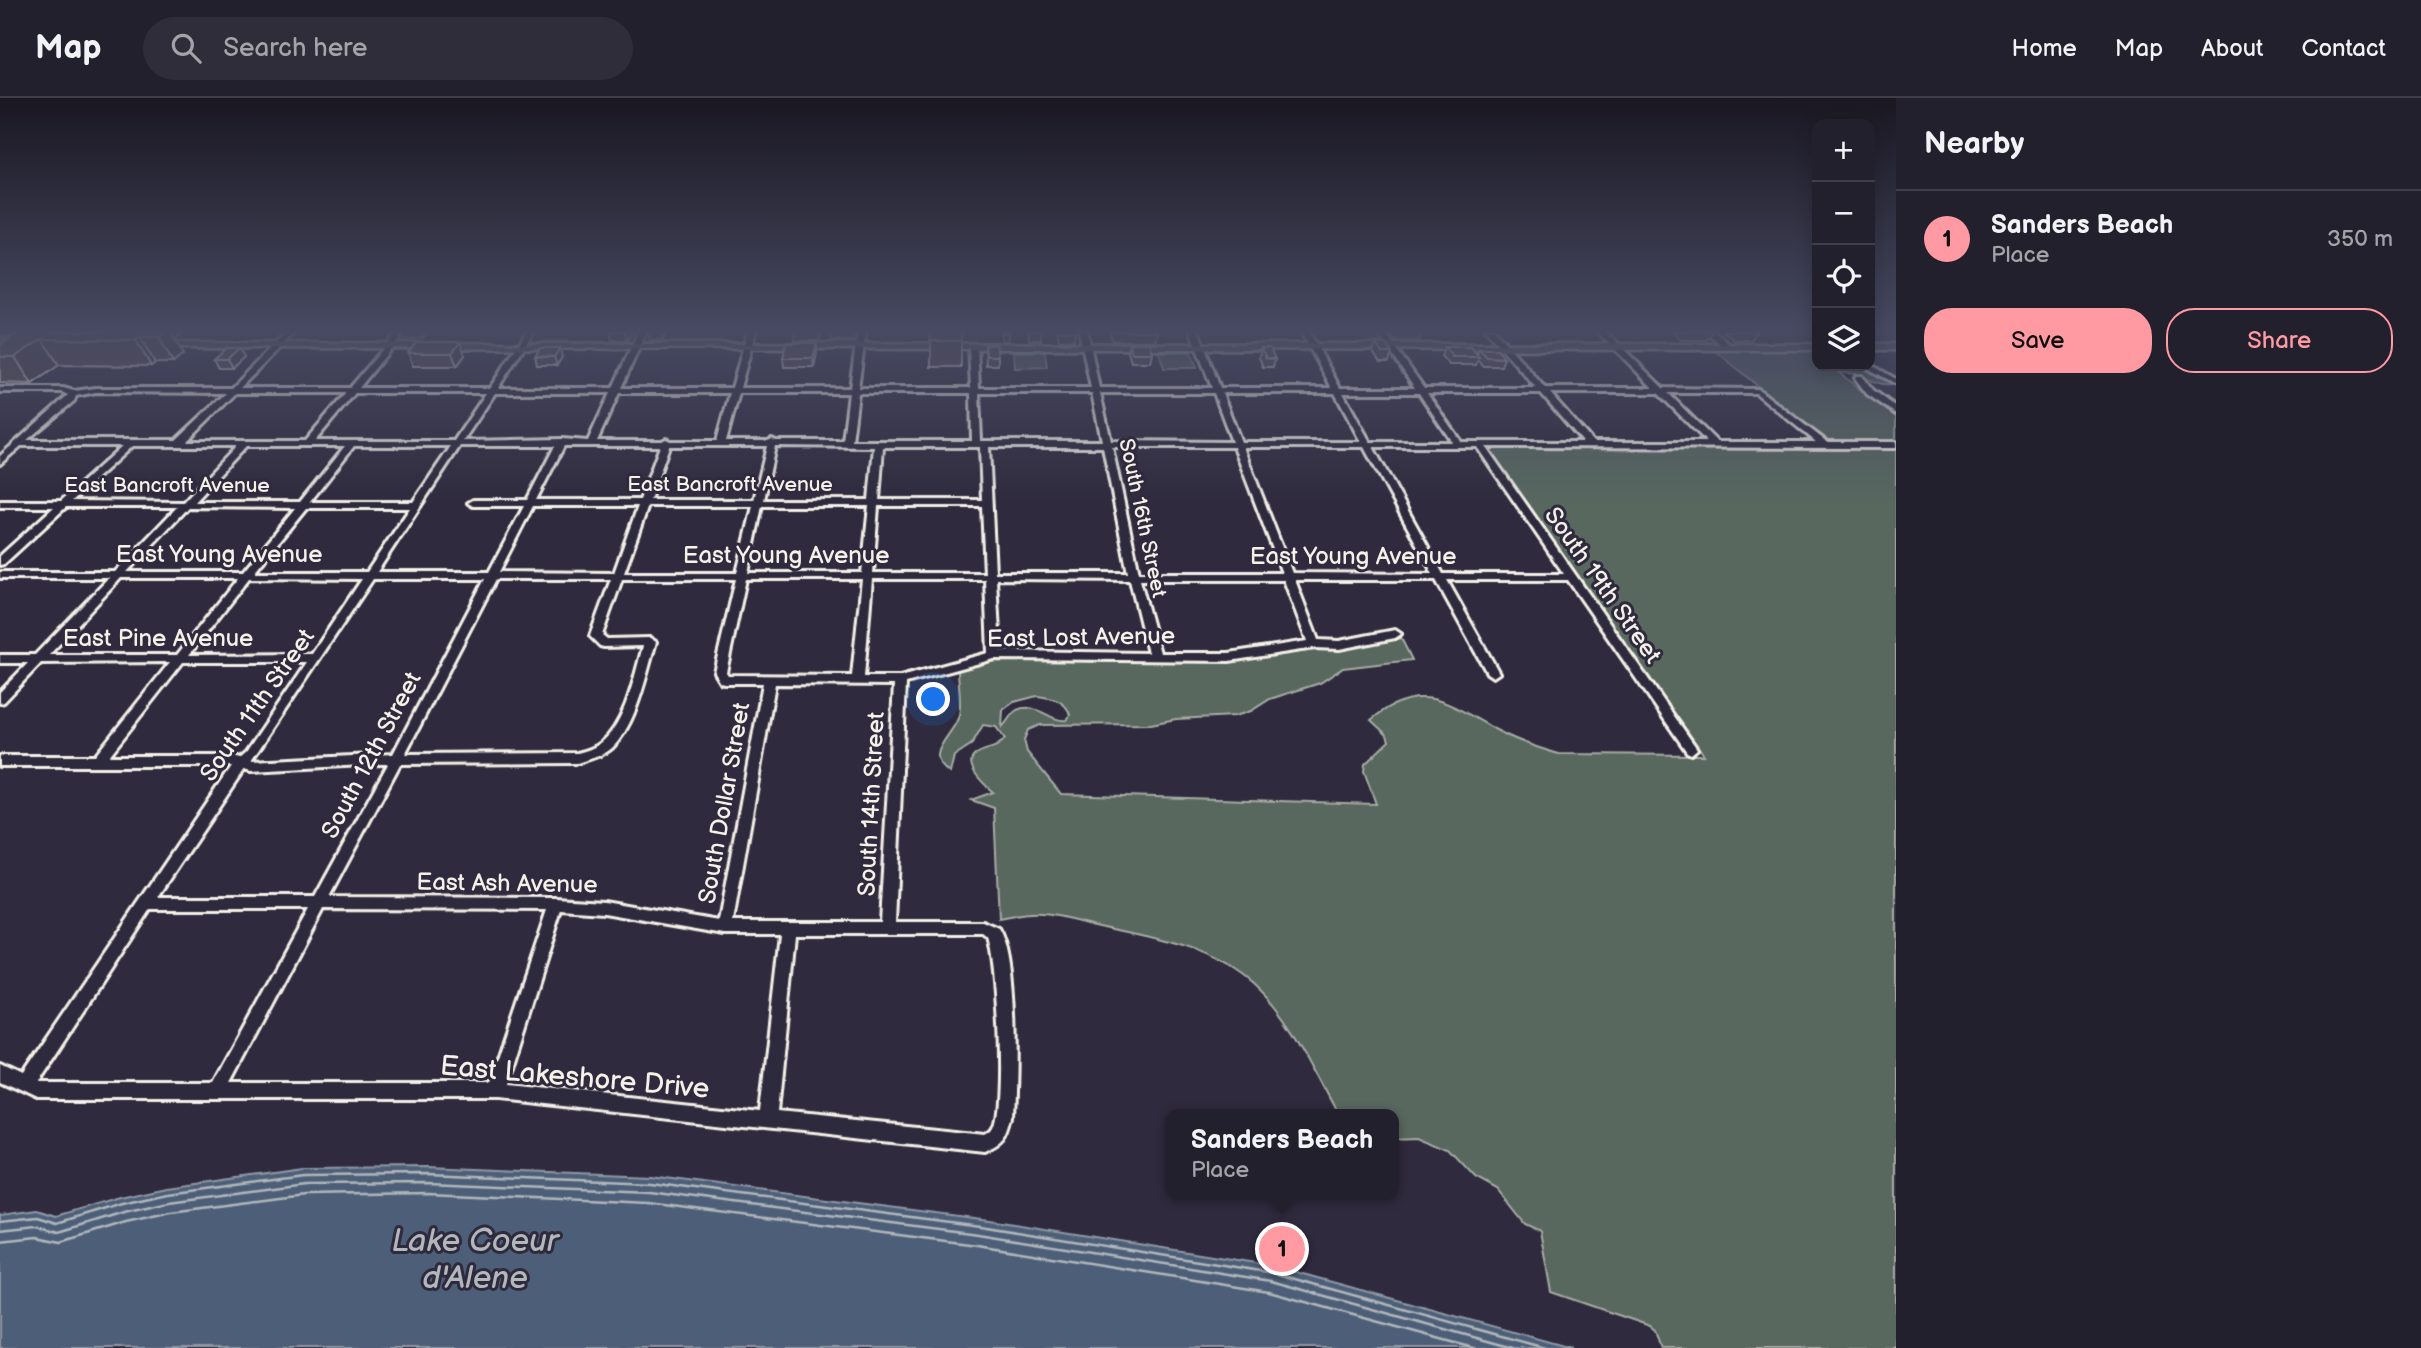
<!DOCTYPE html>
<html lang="en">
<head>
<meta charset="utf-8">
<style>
  body { margin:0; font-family:"Balsamiq Sans",sans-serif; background:#2f2d3a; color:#f1f3f6 }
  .controls { position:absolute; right:21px; top:21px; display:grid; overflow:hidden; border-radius:14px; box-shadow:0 4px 18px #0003 }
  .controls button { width:63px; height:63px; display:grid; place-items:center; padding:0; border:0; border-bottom:2px solid #403e4a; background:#23202e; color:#f1f3f6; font:35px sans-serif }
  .you { position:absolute; left:934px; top:602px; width:24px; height:24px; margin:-18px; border:5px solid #fff; border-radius:50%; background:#1a73e8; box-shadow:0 0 0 10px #1a73e833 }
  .badge { display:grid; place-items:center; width:46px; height:46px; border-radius:50%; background:#ff9aa2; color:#111; font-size:23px; font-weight:700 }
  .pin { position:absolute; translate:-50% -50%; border:4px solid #fff; box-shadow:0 2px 7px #0006 }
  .popup { position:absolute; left:1165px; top:1011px; width:234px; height:91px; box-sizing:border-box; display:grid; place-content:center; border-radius:14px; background:#23202e; filter:drop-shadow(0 2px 5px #0005); font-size:23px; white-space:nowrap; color:#a3a3aa }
  .popup b { font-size:26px; color:#f1f3f6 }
  .popup::after { content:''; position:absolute; left:50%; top:100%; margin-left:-14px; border:14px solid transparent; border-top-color:#23202e }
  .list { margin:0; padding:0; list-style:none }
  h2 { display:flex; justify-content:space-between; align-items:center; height:91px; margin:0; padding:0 28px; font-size:30px }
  h2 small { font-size:23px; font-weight:400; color:#a3a3aa }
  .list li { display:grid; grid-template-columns:46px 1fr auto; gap:21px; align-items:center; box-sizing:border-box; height:98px; padding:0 28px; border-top:2px solid #403e4a }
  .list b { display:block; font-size:26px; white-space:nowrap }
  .list p { margin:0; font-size:23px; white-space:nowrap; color:#a3a3aa }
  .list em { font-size:23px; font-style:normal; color:#a3a3aa }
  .actions { display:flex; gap:14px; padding:21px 28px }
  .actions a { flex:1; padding:16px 0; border:2px solid #ff9aa2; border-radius:28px; text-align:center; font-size:24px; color:#ff9aa2 }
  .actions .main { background:#ff9aa2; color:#111 }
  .icon { flex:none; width:38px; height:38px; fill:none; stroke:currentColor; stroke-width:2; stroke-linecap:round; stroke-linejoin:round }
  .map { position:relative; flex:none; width:1896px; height:1250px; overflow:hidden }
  header { display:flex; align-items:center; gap:42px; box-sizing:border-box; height:98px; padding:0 35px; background:#23202e; border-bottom:2px solid #403e4a }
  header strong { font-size:33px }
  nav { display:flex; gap:38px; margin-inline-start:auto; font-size:24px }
  .search { width:490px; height:63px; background:#2f2d3a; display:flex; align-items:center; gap:18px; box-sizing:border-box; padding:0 24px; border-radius:38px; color:#a3a3aa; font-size:26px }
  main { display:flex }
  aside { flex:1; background:#23202e }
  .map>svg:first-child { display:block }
  .green { fill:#58685f; stroke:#a6aca4; stroke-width:2; fill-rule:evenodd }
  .water { fill:#4d5f78; stroke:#9099a5; stroke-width:2 }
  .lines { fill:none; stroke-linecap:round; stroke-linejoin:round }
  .shore { stroke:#b1b7bb; stroke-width:2.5 }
  .minor-casing { stroke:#f4f1e8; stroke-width:6 }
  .major-casing { stroke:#f4f1e8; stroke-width:5 }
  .minor { fill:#2f2a3d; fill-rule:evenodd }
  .major { fill:#776864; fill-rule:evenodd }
  .wall { fill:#5f4d4f; stroke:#f4f1e8; stroke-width:2 }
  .shaded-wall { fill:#4d3e40; stroke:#f4f1e8; stroke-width:2 }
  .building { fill:#6e595c; stroke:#f4f1e8; stroke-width:2 }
  .labels { text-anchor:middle; stroke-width:6; stroke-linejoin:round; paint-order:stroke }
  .far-street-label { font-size:21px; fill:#f4f1e8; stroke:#2f2a3d }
  .street-label { font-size:24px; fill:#f4f1e8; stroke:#2f2a3d }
  .near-street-label { font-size:28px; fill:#f4f1e8; stroke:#2f2a3d }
  .near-water-label { font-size:32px; font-style:italic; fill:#b1b7bb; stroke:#2f2a3d }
</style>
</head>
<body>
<header>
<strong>Map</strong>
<div class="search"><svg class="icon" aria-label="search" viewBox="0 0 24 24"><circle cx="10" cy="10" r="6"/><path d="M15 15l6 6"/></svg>Search here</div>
<nav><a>Home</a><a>Map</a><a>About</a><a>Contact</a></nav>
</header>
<main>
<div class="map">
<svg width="1896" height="1250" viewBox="0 0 1896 1250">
  <rect width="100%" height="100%" fill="#2f2a3d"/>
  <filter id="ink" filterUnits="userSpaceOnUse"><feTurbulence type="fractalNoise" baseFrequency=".0143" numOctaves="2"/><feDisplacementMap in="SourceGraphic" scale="14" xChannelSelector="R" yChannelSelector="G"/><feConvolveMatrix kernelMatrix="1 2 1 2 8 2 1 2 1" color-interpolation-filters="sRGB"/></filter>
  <g filter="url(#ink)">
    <g class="green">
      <path d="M1716,253H1817V268H1859L1891,286C1875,289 1861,272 1839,275L1896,319V343L1822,342Z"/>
      <polygon points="1014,254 1045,254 1047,269 1015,270"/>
      <polygon points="1159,254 1191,254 1197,270 1164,270"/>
      <path d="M1487,350H1896V1250H1661L1655,1232L1650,1228L1551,1194L1540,1133L1525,1126L1498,1092L1476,1080L1450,1052L1419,1039L1394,1040V1016H1338C1314,973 1291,919 1254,886C1213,849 1151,839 1099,828C1081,824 1061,817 1041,816C1027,815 1013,818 999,821L994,710L971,702L993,694C986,688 962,667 975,657C986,649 994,653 1005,641L996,629L983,627L972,646L954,658L950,675C920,656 955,637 959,617C962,604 958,585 958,571L1006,561L1230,564L1401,540L1412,562L1343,570L1320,585L1270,601L1251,613L1235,618L1176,621L1151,626L1040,627L1028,632L1024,642L1027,654L1061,696L1376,706L1364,673L1365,666L1389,643L1387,637L1371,622C1421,580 1449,606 1498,633C1517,643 1538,650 1559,656L1704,657ZM1037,598C1051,600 1066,602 1070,617L1067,622C1049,624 1036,603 1017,612C1010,616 1008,624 1002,629L1003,612L1014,604Z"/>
    </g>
    <polygon class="water" points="428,1069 650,1078 989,1122 1274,1168 1571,1250 0,1250 0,1117 37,1112 56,1118 120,1099 167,1089 302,1070"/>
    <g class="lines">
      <g class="shore">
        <polyline points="0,1123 38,1119 57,1125 122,1105 168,1095 303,1077 428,1076 650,1085 980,1128 1273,1175 1545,1250"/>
        <polyline points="0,1132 37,1128 59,1134 124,1114 169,1104 304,1086 428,1085 649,1094 978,1136 1271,1183 1513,1250"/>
        <polyline points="0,1143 37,1139 61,1144 126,1124 171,1114 304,1097 428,1095 648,1105 977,1147 1269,1194 1474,1250"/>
      </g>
      <defs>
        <g id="minor">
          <polygon points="175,232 183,232 165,250 159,250 159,246"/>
          <path d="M289,232H297L240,290H350L399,232H406L359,290H490L528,232H535L498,290H613L639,232H647L621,290H732L748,232H756L740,290H850L858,232H866L858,290H971L969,248L973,246L977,248L979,290H1091L1079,232H1087L1099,290H1212L1190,232H1198L1220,290H1332L1300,232H1308L1340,290H1415L1376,232H1383L1424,290H1536L1486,232H1494L1545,290H1653L1596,232H1604L1663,290L1758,291L1827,344H1896V350L1486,349L1695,648L1697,651L1691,656L1687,654L1568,482H1447L1499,575L1493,579L1487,575L1436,482H1295L1318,542L1339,543L1395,532L1401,536L1395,540L1339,551L1314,550L1229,563L994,561L906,585L895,824H983L999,831C1019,862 1015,979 1013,1019C1008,1040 1005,1045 985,1054L495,1001H36L0,984V968L21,978L231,668H0V658H95L170,564L41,565L4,604L0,605V594L28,565H0V557H35L109,480H0V474H115L177,409H66L4,466L0,467V458L54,409H0V403H61L122,348H21L0,366V358L68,297L62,294H0V290H63L74,293L96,290H231ZM96,294L226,295L176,342H27L74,303L76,298ZM235,295H346L305,343H187ZM355,295H486L454,343H315ZM495,295H610L588,343L562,341L463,343ZM619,295H730L717,343H670L666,341L662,343H597ZM739,295H849L843,343H776L772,341L768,343H726ZM858,295H971L972,343H852ZM979,295H1092L1102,343H981ZM1100,295H1214L1232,344L1111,343ZM1222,295H1335L1361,344H1241ZM1343,295H1419L1452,344H1370ZM1427,295H1541L1583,344H1461ZM1550,295H1658L1707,344H1593ZM1668,295H1756L1816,344H1717ZM132,348H236L183,404L72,403ZM246,348H345L300,404H194ZM354,348H451L413,404H310ZM460,348H555L527,402H473L468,405L473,408H524L489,474H377ZM564,348H660L640,402H536ZM669,348H767L754,402H650ZM775,348L874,349L869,402H764ZM883,349H980L982,402H879ZM989,349H1103L1128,475H995ZM1112,349H1234L1282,475H1139ZM1243,349H1364L1433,476L1292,475ZM1373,349H1477L1564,476H1443ZM533,408H638L614,475L499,474ZM648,408H753L737,475H624ZM762,408H869L862,475H748ZM878,408H982L985,475H873ZM188,409L295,410L243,474H127ZM306,410H410L367,474H254ZM121,480H238L177,557H49ZM249,480L362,481L312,556L189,557ZM373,481H485L393,656L251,663ZM496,481H611L590,538L600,548L604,549L643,548C635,576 626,624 602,644C595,650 586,653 577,655L405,656ZM622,481H736L714,574L720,584L724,585H763L719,823L604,803L556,800L329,799L400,666L577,665C589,661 603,658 612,650C637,626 646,576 656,544L650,540L607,541L602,537ZM746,481H862L852,578L728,577L726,574ZM872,481H985L988,555L900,579H864ZM996,481L1130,482L1148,555L1000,553ZM1140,482H1284L1307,543L1229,555H1160ZM183,564H307L246,654L239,660L232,658H109ZM775,586L894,587L880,824H733ZM382,666H388L315,799H158L244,671L251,673ZM150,811H308L213,985H36ZM323,811L547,812L489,985H231ZM561,812L604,815L725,836H780L760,1013L506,986ZM795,836H983L988,840C997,866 1005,1007 993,1029C991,1033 988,1034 985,1036L777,1015Z"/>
          <polygon points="1705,232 1713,232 1732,249 1725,251"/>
          <polygon points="1870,266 1896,281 1896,286 1864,268 1870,268"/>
          <polygon points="1856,278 1862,278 1873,292 1896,309 1896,316 1867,296 1855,280"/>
        </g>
        <g id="major">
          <polygon points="160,245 1817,246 1817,252 156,250 155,248"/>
          <rect x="1870" y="246" width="26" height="6"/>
        </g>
      </defs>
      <use href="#minor" class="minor-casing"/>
      <use href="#major" class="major-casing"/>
      <use href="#minor" class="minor"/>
      <use href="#major" class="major"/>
    </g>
    <g class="wall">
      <polygon points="0,233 170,233 183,257 173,265 155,265 151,268 59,267 32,286 0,285 0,243 8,239 2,239 0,237"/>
      <polygon points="400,233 429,233 423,240 404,242"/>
      <polygon points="610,233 633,233 628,242 612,242"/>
      <polygon points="667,233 663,242 650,242 648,234"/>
      <polygon points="794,233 821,233 819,243 795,243"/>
      <polygon points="831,233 852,233 851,243 832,242"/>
      <polygon points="931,233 963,233 962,238 961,238 961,269 931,269"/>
      <polygon points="1001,233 1010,233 1008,243 1002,243"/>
      <polygon points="1028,233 1041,233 1041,242 1029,242"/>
      <polygon points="1057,233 1075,233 1074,242 1059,242"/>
      <polygon points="1110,233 1157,233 1155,243 1112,243"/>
      <polygon points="1388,233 1420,233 1421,234 1419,243 1395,243"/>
      <polygon points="1671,233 1712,233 1707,242 1681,242"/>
      <polygon points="1723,233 1757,233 1751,242 1734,242"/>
      <polygon points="417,244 465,257 457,268 413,268 408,255"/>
      <polygon points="1129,245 1152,255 1150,264 1131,264 1128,254"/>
      <polygon points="1376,246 1392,255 1389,264 1380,264 1373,254"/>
      <polygon points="985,247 998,258 998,267 986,267"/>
      <polygon points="1445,249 1477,256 1479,251 1504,260 1501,268 1483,268 1478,262 1476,267 1449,267 1441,258"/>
      <polygon points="239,250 244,259 232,270 219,270 214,261"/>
      <polygon points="1261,250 1275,261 1273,269 1263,269 1259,259"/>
      <polygon points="817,254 814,269 784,269 783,260"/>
      <polygon points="535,258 562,259 557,267 537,267"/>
    </g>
    <g class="shaded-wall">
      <polygon points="167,233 170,233 183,257 173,265 159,239"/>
      <polygon points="420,233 429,233 423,240"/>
      <polygon points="625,233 633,233 628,242"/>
      <polygon points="661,233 667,233 663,242 661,234"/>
      <polygon points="140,239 155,265 151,268 136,242"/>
      <polygon points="42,241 59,267 32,286 15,259"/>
      <polygon points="460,244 465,257 457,268 452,255"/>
      <polygon points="817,245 817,254 814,269 813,260"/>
      <polygon points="239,250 244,259 232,270 227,261"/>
      <polygon points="560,250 562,259 557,267 554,259"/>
    </g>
    <g class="building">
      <polygon points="21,233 167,233 159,239 140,239 136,242 42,241 15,259 0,259 0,247"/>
      <polygon points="931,233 961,233 961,243 930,243"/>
      <rect x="1002" y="233" width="7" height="2"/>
      <polygon points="1396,233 1420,233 1421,234 1398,234"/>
      <polygon points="9,239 12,239 0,247 0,243"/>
      <polygon points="417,244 460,244 452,255 408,255"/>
      <polygon points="786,245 817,245 813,260 783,260"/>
      <polygon points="1129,245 1149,245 1152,255 1132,255"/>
      <polygon points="996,246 998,258 986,258 985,247"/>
      <polygon points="1376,246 1386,246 1392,255 1382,255"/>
      <polygon points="1445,249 1471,249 1479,259 1452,259"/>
      <polygon points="226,250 239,250 227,261 214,261"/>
      <polygon points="540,250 560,250 554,259 535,258"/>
      <polygon points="1261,250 1270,250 1275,261 1266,260"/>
      <polygon points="1479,251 1497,251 1504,260 1487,259"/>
    </g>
  </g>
  <linearGradient id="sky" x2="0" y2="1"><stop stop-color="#1a1722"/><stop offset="0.57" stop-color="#474a62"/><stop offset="1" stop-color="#474a62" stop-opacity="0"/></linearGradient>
  <rect width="1896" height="408" fill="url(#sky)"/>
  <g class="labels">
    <g class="far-street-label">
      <text x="730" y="393">East Bancroft Avenue</text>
      <text x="167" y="394">East Bancroft Avenue</text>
      <text transform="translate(1143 420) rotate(78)" y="7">South 16th Street</text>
    </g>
    <g class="street-label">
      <text x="219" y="464">East Young Avenue</text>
      <text x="786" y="465">East Young Avenue</text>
      <text x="1353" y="466">East Young Avenue</text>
      <text transform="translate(1603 487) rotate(55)" y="8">South 19th Street</text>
      <text transform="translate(1081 539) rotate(-1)" y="8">East Lost Avenue</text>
      <text x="158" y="548">East Pine Avenue</text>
      <text transform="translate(257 607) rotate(-55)" y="8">South 11th Street</text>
      <text transform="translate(371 657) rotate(-62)" y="8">South 12th Street</text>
      <text transform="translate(724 705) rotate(-80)" y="8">South Dollar Street</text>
      <text transform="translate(871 706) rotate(-87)" y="8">South 14th Street</text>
      <text transform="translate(507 785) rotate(1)" y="8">East Ash Avenue</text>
    </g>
    <g class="near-street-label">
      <text transform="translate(575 978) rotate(5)" y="10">East Lakeshore Drive</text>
    </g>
    <g class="near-water-label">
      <text x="475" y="1153">Lake Coeur<tspan x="475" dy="37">d'Alene</tspan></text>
    </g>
  </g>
</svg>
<div class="controls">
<button>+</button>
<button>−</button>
<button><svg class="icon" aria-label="locate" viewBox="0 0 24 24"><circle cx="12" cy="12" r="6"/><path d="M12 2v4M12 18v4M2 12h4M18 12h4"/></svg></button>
<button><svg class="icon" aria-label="layers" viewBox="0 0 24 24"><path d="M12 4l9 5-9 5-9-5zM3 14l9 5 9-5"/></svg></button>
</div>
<div class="you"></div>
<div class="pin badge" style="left:1282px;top:1151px">1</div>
<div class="popup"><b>Sanders Beach</b>Place</div>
</div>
<aside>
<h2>Nearby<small></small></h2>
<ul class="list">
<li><span class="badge">1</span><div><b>Sanders Beach</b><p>Place</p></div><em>350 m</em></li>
</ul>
<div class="actions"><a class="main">Save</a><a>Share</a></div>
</aside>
</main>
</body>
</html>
